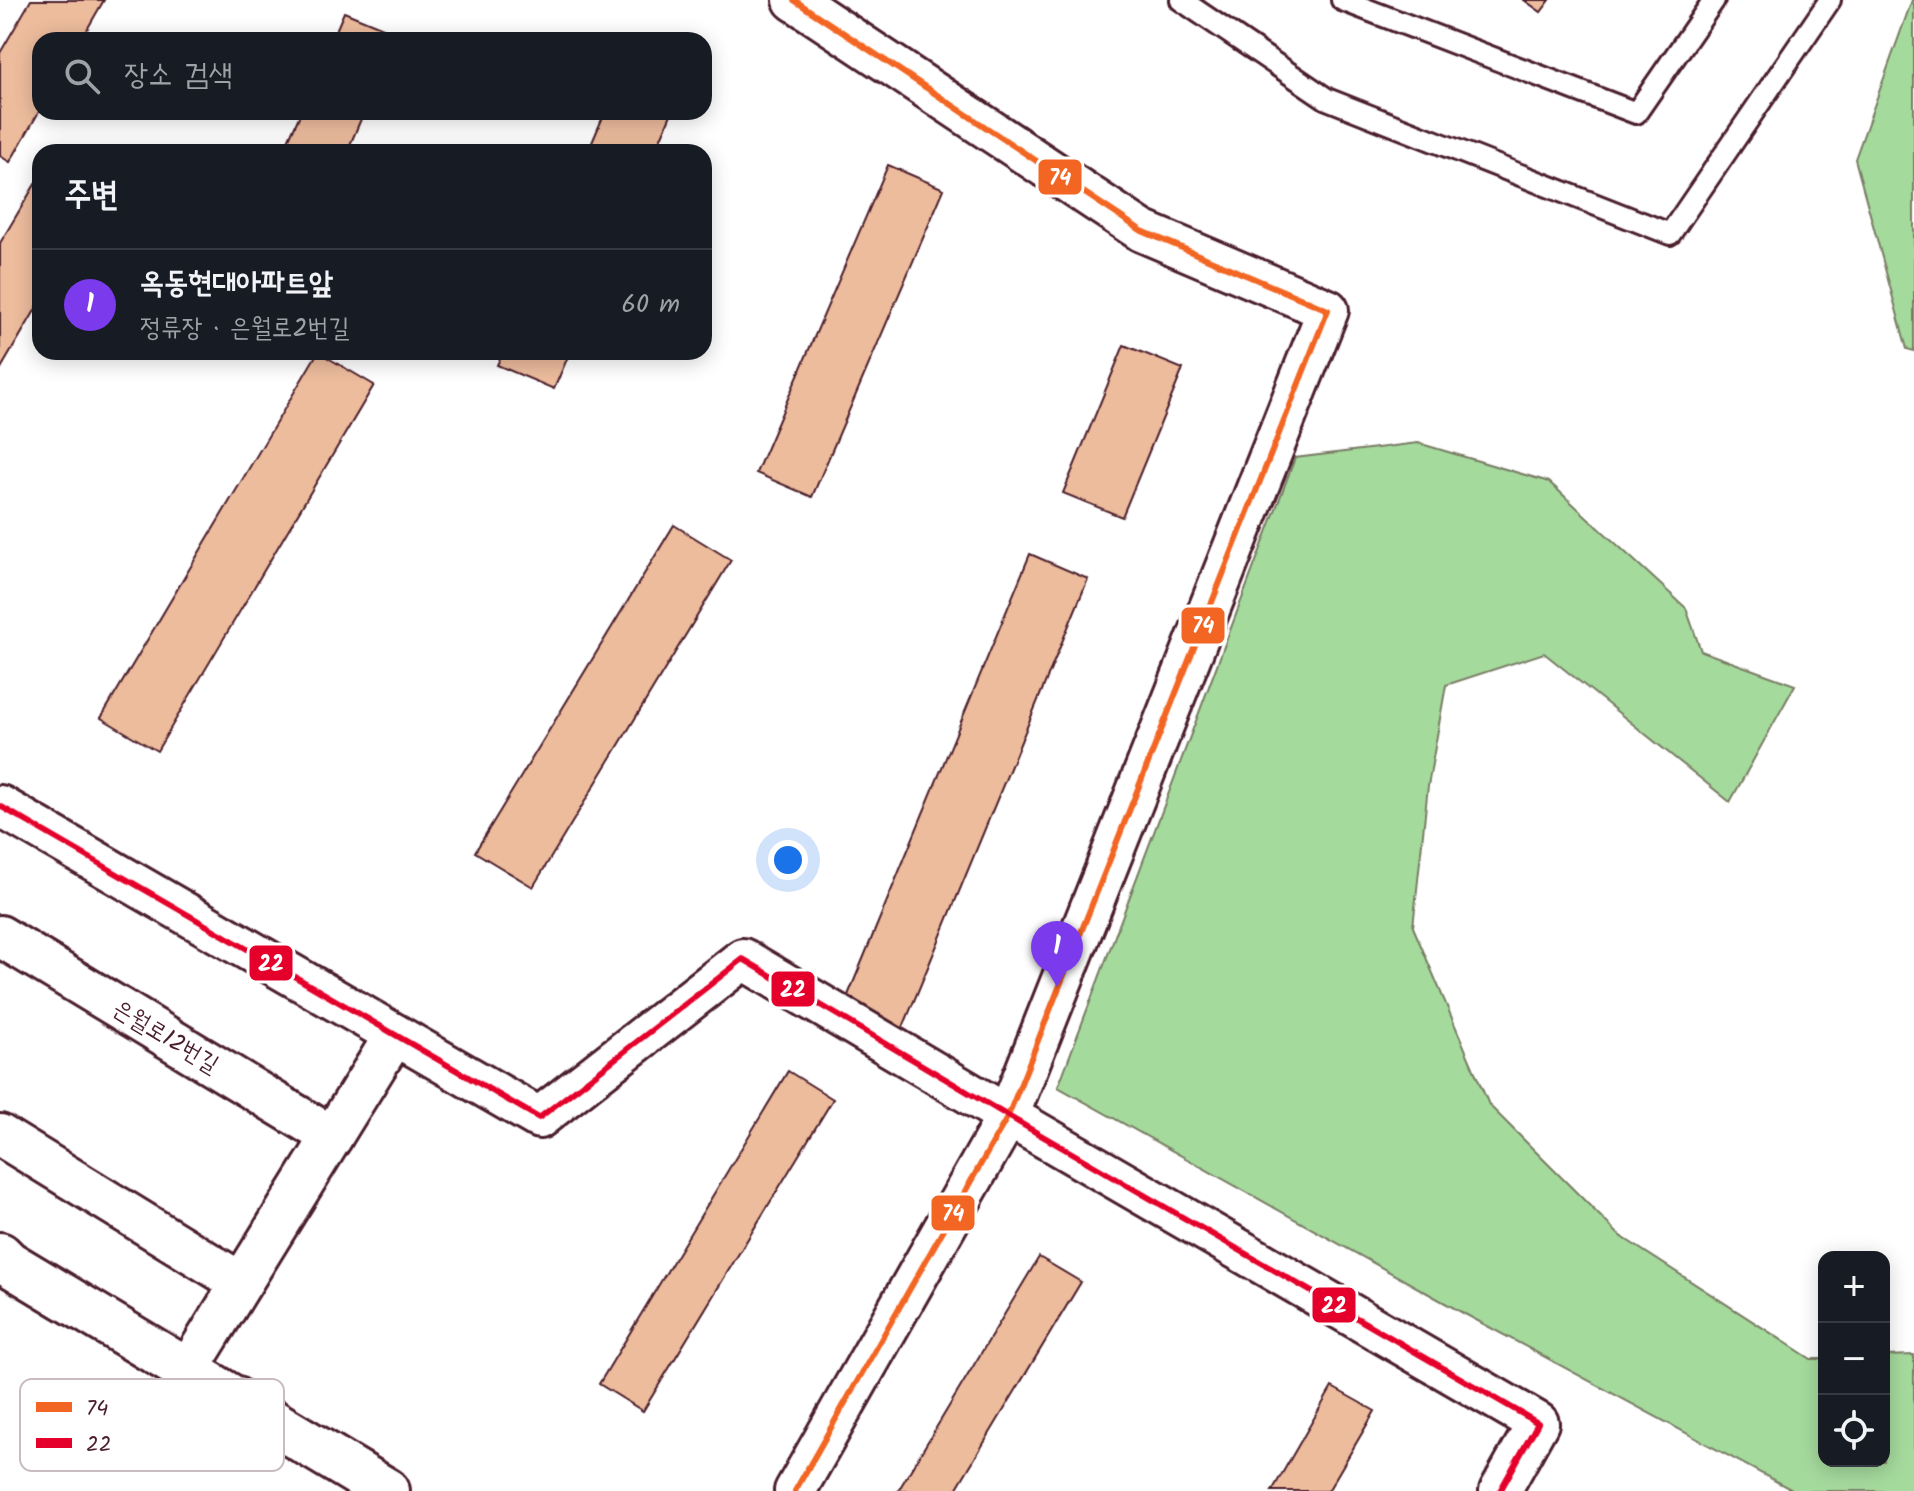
<!DOCTYPE html>
<html lang="ko">
<head>
<meta charset="utf-8">
<style>
  body { margin:0; font-family:Kalam,"Poor Story",sans-serif; background:#20242c; color:#f1f3f6 }
  .controls { position:absolute; right:24px; bottom:24px; display:grid; overflow:hidden; border-radius:16px; box-shadow:0 4px 20px #0003 }
  .controls button { width:72px; height:72px; display:grid; place-items:center; padding:0; border:0; border-bottom:2px solid #363941; background:#171b24; color:#f1f3f6; font:40px sans-serif }
  .you { position:absolute; left:788px; top:860px; width:28px; height:28px; margin:-20px; border:6px solid #fff; border-radius:50%; background:#1a73e8; box-shadow:0 0 0 12px #1a73e833 }
  .badge { display:grid; place-items:center; width:52px; height:52px; border-radius:50%; background:#7c3aed; color:#fff; font-size:26px; font-weight:700 }
  .pin { position:absolute; translate:-50% -66px; filter:drop-shadow(0 2px 4px #0008) }
  .pin::after { content:''; position:absolute; top:42px; width:28px; height:24px; background:inherit; clip-path:polygon(0 0,100% 0,50% 100%) }
  .list { margin:0; padding:0; list-style:none }
  h2 { display:flex; justify-content:space-between; align-items:center; height:104px; margin:0; padding:0 32px; font-size:34px }
  h2 small { font-size:26px; font-weight:400; color:#9ea1a6 }
  .list li { display:grid; grid-template-columns:52px 1fr auto; gap:24px; align-items:center; box-sizing:border-box; height:112px; padding:0 32px; border-top:2px solid #363941 }
  .list b { display:block; font-size:30px; white-space:nowrap }
  .list p { margin:0; font-size:26px; white-space:nowrap; color:#9ea1a6 }
  .list em { font-size:26px; font-style:normal; color:#9ea1a6 }
  .icon { flex:none; width:44px; height:44px; fill:none; stroke:currentColor; stroke-width:2; stroke-linecap:round; stroke-linejoin:round }
  .map { position:relative; flex:none; width:1914px; height:1491px; overflow:hidden }
  .search { position:absolute; background:#171b24; box-shadow:0 4px 20px #0003; left:32px; top:32px; width:680px; height:88px; display:flex; align-items:center; gap:20px; box-sizing:border-box; padding:0 28px; border-radius:24px; color:#9ea1a6; font-size:30px }
  .panel { position:absolute; background:#171b24; box-shadow:0 4px 20px #0003; left:32px; top:144px; width:680px; height:216px; border-radius:24px }
  .map>svg:first-child { display:block }
  .green { fill:#a5da9d; stroke:#787c64; stroke-width:2 }
  .building { fill:#edbc9d; stroke:#4a1f2b; stroke-width:2 }
  .lines { fill:none; stroke-linecap:round; stroke-linejoin:round }
  .service-casing { stroke:#4a1f2b; stroke-width:26 }
  .minor-casing { stroke:#4a1f2b; stroke-width:46 }
  .tertiary-casing { stroke:#4a1f2b; stroke-width:50 }
  .service { stroke:#fff; stroke-width:20 }
  .minor { stroke:#fff; stroke-width:40 }
  .tertiary { stroke:#fff; stroke-width:44 }
  .bus-1-casing { stroke:#fff; stroke-width:12 }
  .bus-2-casing { stroke:#fff; stroke-width:12 }
  .bus-1 { stroke:#f26522; stroke-width:6 }
  .bus-2 { stroke:#e4002b; stroke-width:6 }
  .labels { text-anchor:middle; stroke-width:8; stroke-linejoin:round; paint-order:stroke }
  .street-label { font-size:24px; fill:#4a1f2b; stroke:#fff }
  .key { fill:#fff; stroke:#c9bcbf; stroke-width:2 }
  .key-label { font-size:22px; fill:#4a1f2b }
  .line-badge { stroke:#fff; stroke-width:3 }
  .badge-label { font-size:22px; text-anchor:middle; font-weight:bold; fill:#fff }
</style>
</head>
<body>
<div class="map">
<svg width="1914" height="1491" viewBox="0 0 1914 1491">
  <rect width="100%" height="100%" fill="#fff"/>
  <filter id="ink" filterUnits="userSpaceOnUse"><feTurbulence type="fractalNoise" baseFrequency=".0125" numOctaves="2"/><feDisplacementMap in="SourceGraphic" scale="16" xChannelSelector="R" yChannelSelector="G"/><feConvolveMatrix kernelMatrix="1 2 1 2 8 2 1 2 1" color-interpolation-filters="sRGB"/></filter>
  <g filter="url(#ink)">
    <g class="green">
      <polygon points="1912,0 1914,0 1914,351 1907,349 1855,159"/>
      <polygon points="1418,443 1549,482 1686,608 1701,651 1795,685 1730,802 1544,653 1446,685 1428,786 1413,927 1489,1105 1619,1235 1811,1359 1824,1359 1824,1461 1884,1461 1884,1356 1914,1355 1914,1491 1794,1491 1463,1313 1058,1087 1295,458"/>
    </g>
    <g class="building">
      <polygon points="31,0 104,0 81,40 40,40 40,110 10,162 0,156 0,53"/>
      <polygon points="1524,0 1550,0 1541,12"/>
      <polygon points="344,12 398,34 395,40 332,40"/>
      <polygon points="301,112 364,112 347,152 283,152"/>
      <polygon points="605,112 672,112 655,152 588,152"/>
      <polygon points="888,165 944,189 812,497 756,473"/>
      <polygon points="40,176 40,302 0,370 0,243"/>
      <polygon points="1124,345 1183,369 1122,517 1063,493"/>
      <polygon points="318,352 374,385 157,751 101,718"/>
      <polygon points="503,352 570,352 554,389 497,365"/>
      <polygon points="674,525 731,560 533,887 475,852"/>
      <polygon points="1030,554 1088,579 902,1030 844,1005"/>
      <polygon points="788,1071 833,1099 643,1411 599,1384"/>
      <polygon points="1039,1257 1081,1282 955,1491 898,1491"/>
      <polygon points="1332,1387 1375,1411 1328,1491 1272,1491"/>
    </g>
    <g class="lines">
      <defs>
        <g id="service">
          <polyline points="1181,0 1327,99 1670,234 1830,0"/>
          <polyline points="1342,0 1636,113 1714,0"/>
        </g>
        <g id="minor">
          <polyline points="794,0 1142,231 1328,310 1008,1116 795,1491"/>
          <polyline points="0,806 539,1118 743,959 1008,1116 1538,1423 1500,1491"/>
          <polyline points="0,936 332,1137"/>
          <polyline points="0,1135 241,1283"/>
          <polyline points="187,1371 395,1035"/>
        </g>
        <polyline id="tertiary" points="0,1255 8,1263 387,1491"/>
      </defs>
      <use href="#service" class="service-casing"/>
      <use href="#minor" class="minor-casing"/>
      <use href="#tertiary" class="tertiary-casing"/>
      <use href="#service" class="service"/>
      <use href="#minor" class="minor"/>
      <use href="#tertiary" class="tertiary"/>
      <defs>
        <polyline id="bus-1" points="794,0 1142,231 1328,310 1008,1116 795,1491"/>
        <polyline id="bus-2" points="0,806 539,1118 743,959 1008,1116 1538,1423 1500,1491"/>
      </defs>
      <use href="#bus-1" class="bus-1-casing"/>
      <use href="#bus-2" class="bus-2-casing"/>
      <use href="#bus-1" class="bus-1"/>
      <use href="#bus-2" class="bus-2"/>
    </g>
  </g>
  <g class="labels">
    <g class="street-label">
      <text transform="translate(166 1036) rotate(31)" y="8">은월로12번길</text>
    </g>
  </g>
  <rect x="20" y="1379" width="264" height="92" rx="12" class="key"/>
  <rect x="36" y="1402" width="36" height="10" fill="#f26522"/>
  <rect x="36" y="1438" width="36" height="10" fill="#e4002b"/>
  <g class="key-label">
    <text x="86" y="1415">74</text>
    <text x="86" y="1451">22</text>
  </g>
  <g class="line-badge">
    <rect x="1037" y="158" width="46" height="38" rx="8" fill="#f26522"/>
    <rect x="1180" y="606" width="46" height="39" rx="8" fill="#f26522"/>
    <rect x="248" y="944" width="46" height="38" rx="8" fill="#e4002b"/>
    <rect x="770" y="970" width="46" height="38" rx="8" fill="#e4002b"/>
    <rect x="930" y="1194" width="46" height="38" rx="8" fill="#f26522"/>
    <rect x="1311" y="1286" width="46" height="38" rx="8" fill="#e4002b"/>
  </g>
  <g class="badge-label">
    <text x="1060" y="185">74</text>
    <text x="1203" y="633">74</text>
    <text x="271" y="971">22</text>
    <text x="793" y="997">22</text>
    <text x="953" y="1221">74</text>
    <text x="1334" y="1313">22</text>
  </g>
</svg>
<div class="controls">
<button>+</button>
<button>−</button>
<button><svg class="icon" aria-label="locate" viewBox="0 0 24 24"><circle cx="12" cy="12" r="6"/><path d="M12 2v4M12 18v4M2 12h4M18 12h4"/></svg></button>
</div>
<div class="you"></div>
<div class="pin badge" style="left:1057px;top:987px">1</div>
<div class="search"><svg class="icon" aria-label="search" viewBox="0 0 24 24"><circle cx="10" cy="10" r="6"/><path d="M15 15l6 6"/></svg>장소 검색</div>
<section class="panel">
<h2>주변<small></small></h2>
<ul class="list">
<li><span class="badge">1</span><div><b>옥동현대아파트앞</b><p>정류장 · 은월로2번길</p></div><em>60 m</em></li>
</ul>
</section>
</div>
</body>
</html>
